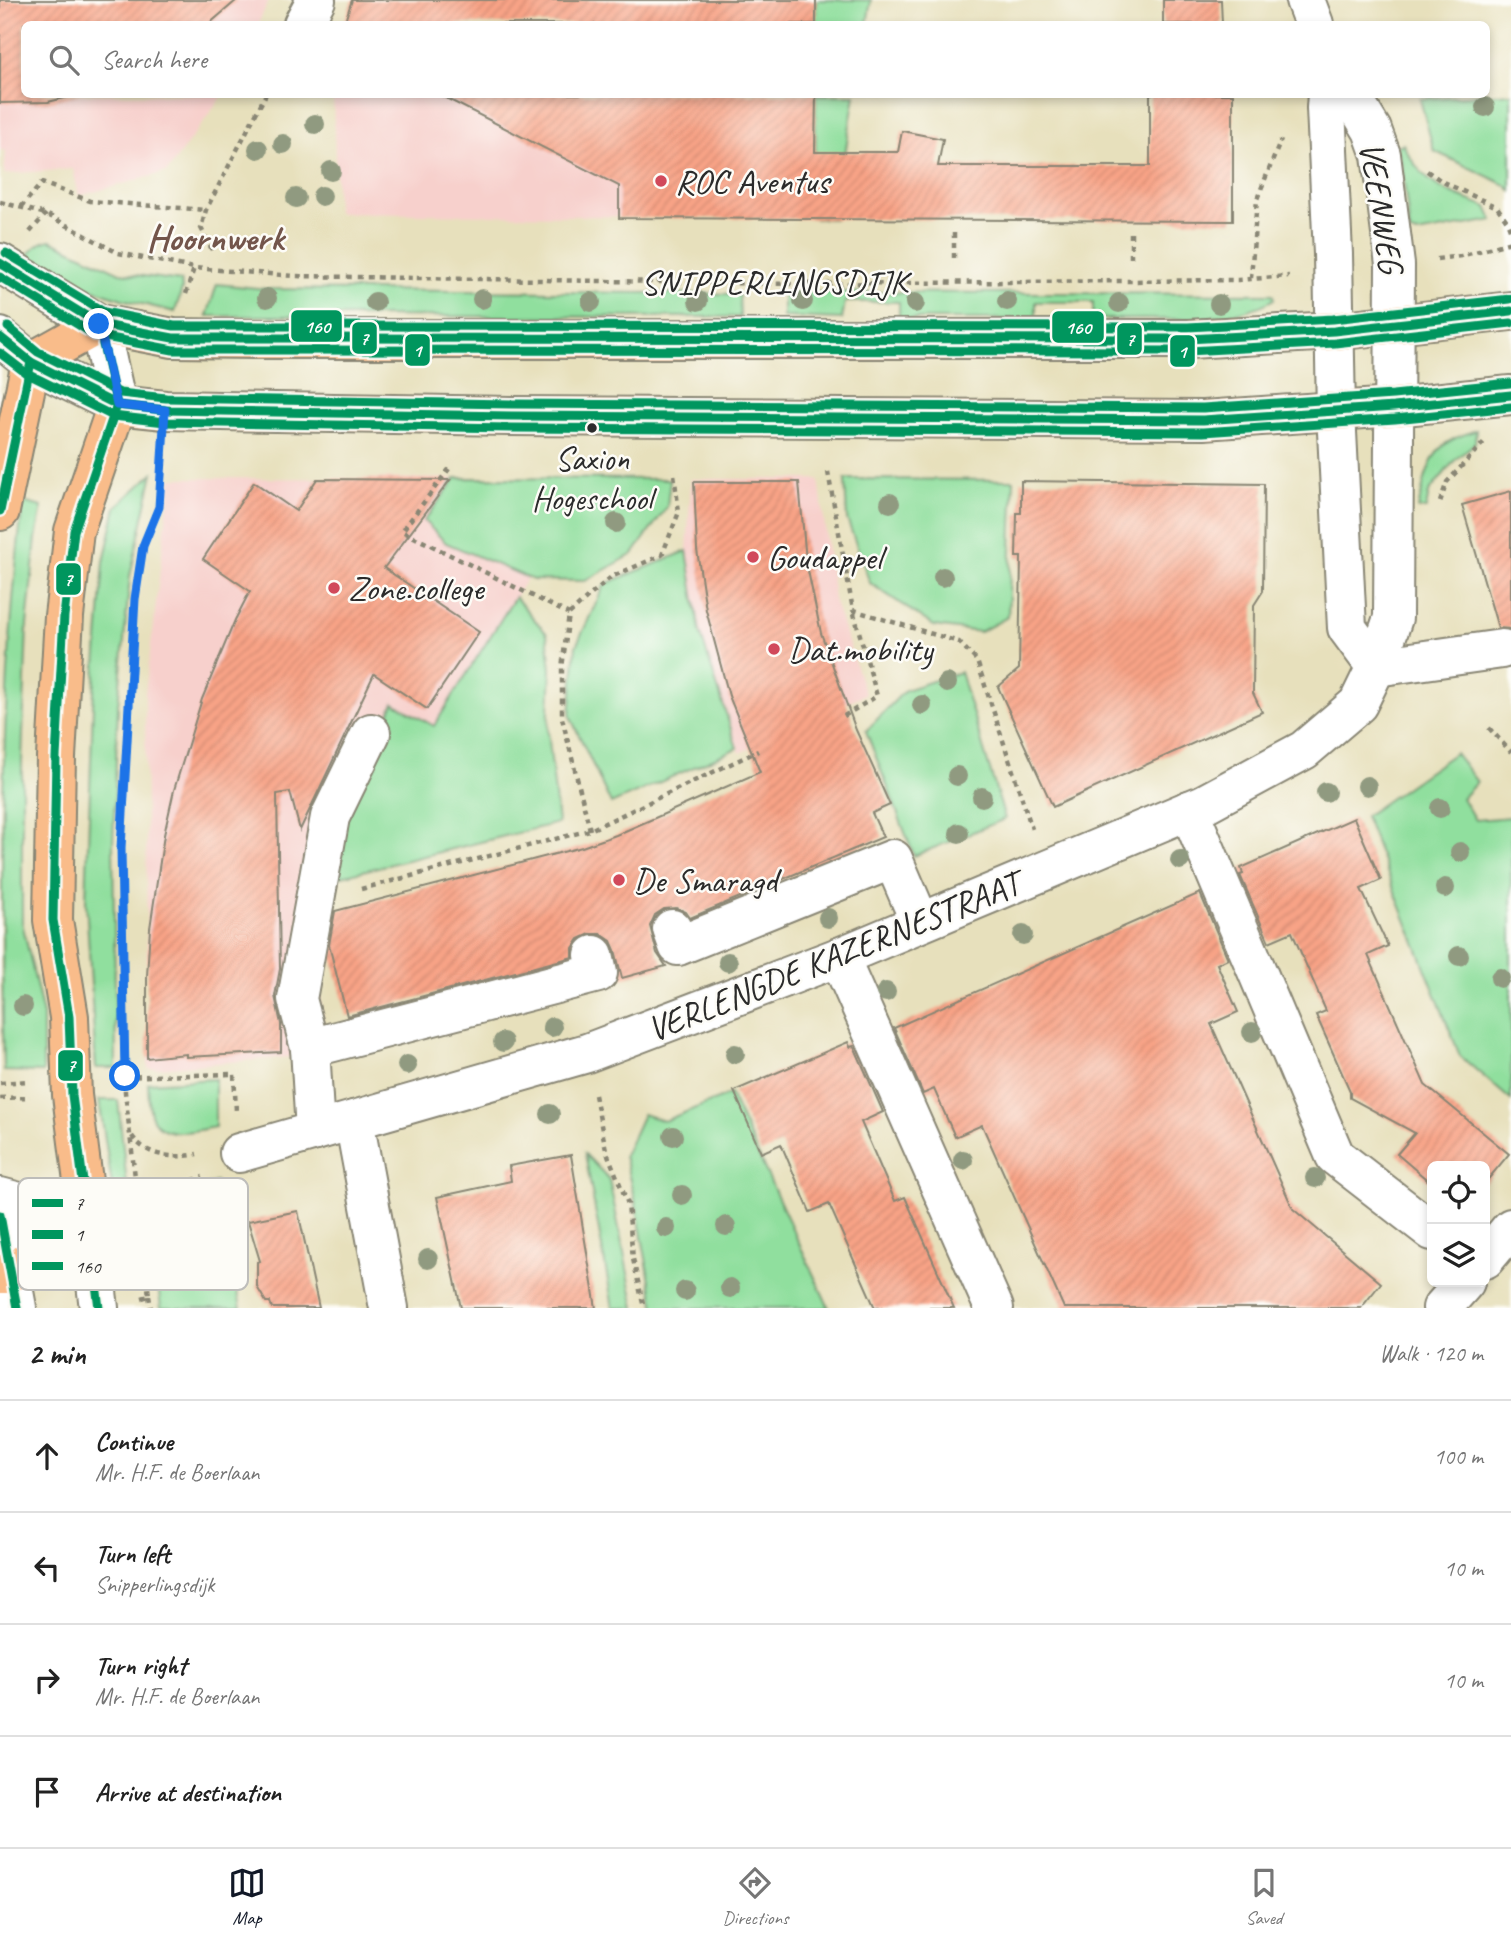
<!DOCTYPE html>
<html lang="en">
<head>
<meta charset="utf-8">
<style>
  body { margin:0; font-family:Caveat,sans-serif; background:#f6f6f6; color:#222 }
  .controls { position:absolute; right:21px; bottom:21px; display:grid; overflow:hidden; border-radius:10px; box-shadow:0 4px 10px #0003 }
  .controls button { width:63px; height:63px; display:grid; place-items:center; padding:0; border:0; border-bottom:2px solid #e0e0e0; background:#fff; color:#222; font:35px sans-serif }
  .stop { position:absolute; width:21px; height:21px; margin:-16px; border:5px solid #1a73e8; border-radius:50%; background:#fff }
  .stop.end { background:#1a73e8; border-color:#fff; box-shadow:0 2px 7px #0008 }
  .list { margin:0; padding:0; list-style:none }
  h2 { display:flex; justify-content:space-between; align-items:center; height:91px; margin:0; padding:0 28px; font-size:30px }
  h2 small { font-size:23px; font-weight:400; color:#767676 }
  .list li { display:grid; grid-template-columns:46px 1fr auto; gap:21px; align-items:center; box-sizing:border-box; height:112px; padding:0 28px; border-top:2px solid #e0e0e0 }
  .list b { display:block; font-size:26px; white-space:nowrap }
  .list p { margin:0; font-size:23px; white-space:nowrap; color:#767676 }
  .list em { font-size:23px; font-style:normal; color:#767676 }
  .icon { flex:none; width:38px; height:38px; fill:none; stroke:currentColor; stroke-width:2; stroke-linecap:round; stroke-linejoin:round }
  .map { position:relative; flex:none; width:1511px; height:1308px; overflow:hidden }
  .search { position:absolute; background:#fff; box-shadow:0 4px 10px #0003; left:21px; right:21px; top:21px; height:77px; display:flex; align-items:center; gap:18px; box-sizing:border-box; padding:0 24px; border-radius:10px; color:#767676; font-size:26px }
  .sheet { height:539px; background:#fff }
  nav { display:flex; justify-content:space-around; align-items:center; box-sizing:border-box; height:98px; border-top:2px solid #e0e0e0; background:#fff; font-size:19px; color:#767676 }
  nav a { display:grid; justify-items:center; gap:4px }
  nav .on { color:#111827 }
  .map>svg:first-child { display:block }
  .built { fill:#f7d0cc }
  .green { fill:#90df9e; stroke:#5e8564; stroke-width:2 }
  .building { fill:url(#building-hatch) }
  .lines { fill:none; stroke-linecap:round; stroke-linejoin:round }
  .minor-casing { stroke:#898674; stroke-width:42 }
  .major-casing { stroke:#898674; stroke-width:42 }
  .path { stroke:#898674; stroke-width:4.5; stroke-dasharray:5 5; stroke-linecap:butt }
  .minor { stroke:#fff; stroke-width:38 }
  .major { stroke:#f9bc8a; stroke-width:38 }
  .bus-1-casing { stroke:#fdfcf7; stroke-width:14 }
  .bus-2-casing { stroke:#fdfcf7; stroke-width:14 }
  .bus-3-casing { stroke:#fdfcf7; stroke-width:14 }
  .bus-1 { stroke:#00965e; stroke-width:9 }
  .bus-2 { stroke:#00965e; stroke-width:9 }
  .bus-3 { stroke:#00965e; stroke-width:9 }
  .tree { fill:#909a80 }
  .route { stroke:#1a73e8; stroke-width:9 }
  .poi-dot { fill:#d1495b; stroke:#fdfcf7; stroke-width:2.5 }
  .bus-dot { fill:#2b2b2b; stroke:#fdfcf7; stroke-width:2.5 }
  .labels { text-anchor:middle; stroke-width:5; stroke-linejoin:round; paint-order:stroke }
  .bus-label { font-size:33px; fill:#2b2b2b; stroke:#fdfcf7 }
  .poi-label { font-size:35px; fill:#2b2b2b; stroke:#fdfcf7; text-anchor:start }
  .street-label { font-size:35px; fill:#2b2b2b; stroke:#fdfcf7 }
  .neighbourhood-label { font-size:37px; font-weight:bold; fill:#73554b; stroke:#fdfcf7 }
  .key { fill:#fdfcf7; stroke:#bebdba; stroke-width:2 }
  .key-label { font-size:19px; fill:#2b2b2b }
  .line-badge { stroke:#fdfcf7; stroke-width:2.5 }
  .badge-label { font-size:19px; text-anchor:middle; font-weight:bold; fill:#fff }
</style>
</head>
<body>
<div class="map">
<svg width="1511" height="1308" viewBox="0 0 1511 1308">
  <defs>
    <pattern id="building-hatch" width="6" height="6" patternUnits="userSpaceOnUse" patternTransform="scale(1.75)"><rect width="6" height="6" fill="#f8a386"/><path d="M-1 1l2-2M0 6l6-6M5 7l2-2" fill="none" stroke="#d58c74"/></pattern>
  </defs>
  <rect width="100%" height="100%" fill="#fdfcf7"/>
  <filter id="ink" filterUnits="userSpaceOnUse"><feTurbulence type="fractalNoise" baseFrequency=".0143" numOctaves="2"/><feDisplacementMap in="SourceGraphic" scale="14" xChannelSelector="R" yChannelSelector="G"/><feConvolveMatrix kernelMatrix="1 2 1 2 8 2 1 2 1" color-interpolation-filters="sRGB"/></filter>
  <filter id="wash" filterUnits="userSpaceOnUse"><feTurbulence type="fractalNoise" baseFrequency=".00686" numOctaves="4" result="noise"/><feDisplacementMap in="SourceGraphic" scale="28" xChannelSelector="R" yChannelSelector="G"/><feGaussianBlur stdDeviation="1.57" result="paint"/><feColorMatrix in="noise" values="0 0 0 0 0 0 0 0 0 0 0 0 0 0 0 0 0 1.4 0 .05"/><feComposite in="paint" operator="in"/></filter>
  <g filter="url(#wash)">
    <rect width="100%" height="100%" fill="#e7e0bc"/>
    <g class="built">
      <polygon points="0,0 269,0 258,24 24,24 24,94 223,95 167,172 79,196 73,169 4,174 6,151 0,150"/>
      <polygon points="333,95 816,95 815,219 337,213"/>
      <polygon points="171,478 589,479 434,727 309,899 327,1054 148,1069 145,694"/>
      <polygon points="691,479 819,479 834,599 865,694 740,753 700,632 687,551"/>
    </g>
    <g class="green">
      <polygon points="816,0 871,0 867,24 816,24"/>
      <polygon points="1511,93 1511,191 1506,185 1434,151 1420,99"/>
      <polygon points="816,95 855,95 834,219 815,219"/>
      <path d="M1403,144C1424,187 1445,191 1487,207L1493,220L1417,234L1410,232L1402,166L1397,146Z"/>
      <path d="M50,240L120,273L181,281L182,289L175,312L122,299L86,287L26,257C33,248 38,243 50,240Z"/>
      <polygon points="217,284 267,289 739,294 740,317 207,316"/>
      <path d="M783,292L1273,294L1274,299C1230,326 1145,318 1093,319V302H1036V319H899V302H845L842,319L783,317Z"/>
      <path d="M1476,430L1475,443L1455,460L1429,492L1426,509H1418C1423,487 1428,452 1450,441C1458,436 1467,434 1476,430Z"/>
      <polygon points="153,473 130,576 118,705 113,844 116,1068 96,1068 86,901 93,705 104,562 116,507"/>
      <polygon points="456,478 670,479 667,507 633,554 585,581 533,580 446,543 424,521"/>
      <polygon points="845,479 1014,480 1008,617 980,632 934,626 870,583 847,519"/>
      <path d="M23,502L42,507L36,538L27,625L22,761V922L43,1015V1072L4,1071C0,882 0,689 23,502Z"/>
      <polygon points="687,551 700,632 737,748 611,804 570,716 576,646 605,584"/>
      <polygon points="515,597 547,634 551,669 548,731 558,823 326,880 338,823 394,703 434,726"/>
      <polygon points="960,672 1005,819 914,856 866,731 905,690"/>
      <polygon points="1455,753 1477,782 1462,798 1475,820 1511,817 1511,1100 1460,1056 1365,816"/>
      <path d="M215,1079V1127C196,1130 163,1141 152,1117C148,1109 149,1093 148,1083Z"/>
      <polygon points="730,1094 829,1308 655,1308 637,1209 624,1156 643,1114 664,1121"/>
      <polygon points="99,1100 118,1100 138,1289 128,1291"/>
      <polygon points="585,1154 609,1179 635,1308 613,1308"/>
      <polygon points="216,1182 241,1308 161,1308 151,1231 171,1200"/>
    </g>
    <g id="blocks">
      <g class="building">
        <polygon points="0,0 237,0 209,24 24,24 24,94 81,94 48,102 0,103"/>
        <polygon points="352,0 816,0 816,24 344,24"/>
        <polygon points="1163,0 1221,0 1222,24 1163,24"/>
        <polygon points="438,94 816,94 815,152 898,152 902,131 943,139 938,166 1150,166 1150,94 1233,94 1233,221 619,218 619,186"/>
        <polygon points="317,479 450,480 384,568 479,632 427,709 374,674 300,830 290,792 277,794 280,969 275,996 281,1024 281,1052 186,1057 186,1054 147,1058 147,976 150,928 164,835 174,790 202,699 235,620 250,591 203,559 254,482 296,511"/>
        <polygon points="1021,481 1264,484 1263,591 1254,605 1253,693 1262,712 1053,807 998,687 1019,669 1021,557 1016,557 1017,513 1021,513"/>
        <polygon points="694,482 799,482 806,561 821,633 856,730 890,805 872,813 883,837 690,918 686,912 677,908 664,909 655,915 650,926 657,953 666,966 622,978 615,950 611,941 601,934 590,934 579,939 573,948 573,957 347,1016 329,945 335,911 582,847 616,835 760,772 729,696 706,610 697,550"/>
        <polygon points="1511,491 1511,629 1498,628 1462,505"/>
        <polygon points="1354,818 1381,880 1361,889 1388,946 1368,955 1425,1085 1509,1154 1485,1183 1485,1166 1432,1166 1432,1184 1397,1154 1415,1133 1350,1098 1350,1091 1316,1015 1326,1011 1292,932 1269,942 1240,875 1243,874 1241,868"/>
        <polygon points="1200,893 1228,959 1217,964 1238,1012 1211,1024 1293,1209 1381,1283 1361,1308 1064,1308 982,1125 955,1137 934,1089 923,1094 894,1028"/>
        <polygon points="848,1042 850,1047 854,1046 883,1112 861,1122 895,1201 905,1197 954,1308 875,1308 829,1204 810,1212 781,1144 761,1153 734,1091"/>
        <polygon points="571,1155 596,1308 461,1308 437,1197 511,1181 509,1166"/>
        <polygon points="298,1211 319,1308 272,1308 270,1302 266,1302 257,1287 257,1262 260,1261 248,1221"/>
      </g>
    </g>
  </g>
  <g filter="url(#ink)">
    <use href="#blocks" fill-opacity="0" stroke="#898674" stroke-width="2"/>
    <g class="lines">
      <defs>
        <g id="minor">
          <polyline points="1305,0 1314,24"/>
          <polyline points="303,24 316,0"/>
          <polyline points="1327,94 1326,108 1333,254 1336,412 1347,628 1376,667"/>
          <polyline points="0,263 99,324 117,405"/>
          <polyline points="0,337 31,362 117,405"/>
          <polyline points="1376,667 1502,649"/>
          <polyline points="1189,810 1335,1156 1432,1231"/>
          <polyline points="672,929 678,946 893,859 920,922"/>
          <polyline points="839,957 994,1308"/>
          <polyline points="310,1048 598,973 594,955"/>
          <polyline points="354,1120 389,1308"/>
          <polyline points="315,1131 310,1048 297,999 330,817 371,733"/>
          <polyline points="239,1153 587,1053 839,957 1204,804 1304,750 1358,704 1376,667 1393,618 1395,265 1381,155 1372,130 1350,94"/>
          <polyline points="0,1197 88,1220 99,1308"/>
          <polyline points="0,1215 17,1308"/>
          <polyline points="1485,1259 1511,1228"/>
          <polyline points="1442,1308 1465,1282"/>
        </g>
        <g id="major">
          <polyline points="0,511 31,362 99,324 173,338 253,339 1188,339 1334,331 1511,311"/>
          <polyline points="0,1274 9,1274 88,1220 72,1095 69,1017 53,920 56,757 64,616 74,531 117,405 165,410 511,416 1203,420 1394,407 1511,395"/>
        </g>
      </defs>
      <use href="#minor" class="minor-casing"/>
      <use href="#major" class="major-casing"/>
      <g class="path">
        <polyline points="1427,171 1443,182 1497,207 1507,221 1511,232"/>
        <polyline points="0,202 46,214 118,253 194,268 294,276 790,284 1238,280 1289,276"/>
        <polyline points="21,207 42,183 90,201 206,210"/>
        <polyline points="30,232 46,214"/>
        <polyline points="954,233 954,259"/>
        <polyline points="1131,233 1131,258"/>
        <polyline points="212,250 201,228 206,210 266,94"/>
        <polyline points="1437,259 1461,256 1511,242"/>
        <polyline points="1251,278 1257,199 1281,140"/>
        <polyline points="186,294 194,268"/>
        <polyline points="449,469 402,531 569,614"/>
        <polyline points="828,472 853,610 959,642 977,661 1032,829"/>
        <polyline points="1440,502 1447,482 1484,442"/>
        <polyline points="844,716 877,696 853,610"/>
        <polyline points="1489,728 1511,752"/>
        <polyline points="590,830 562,718 562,668 569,614 611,577 662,555 679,512 674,474"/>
        <polyline points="361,889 590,830 758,751"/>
        <polyline points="115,1077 234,1074 236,1111"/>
        <polyline points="0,1083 29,1081"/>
        <polyline points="595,1095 606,1150 628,1204 633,1259 644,1308"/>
        <polyline points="0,1098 30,1097"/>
        <path d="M132,1136C147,1157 173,1159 197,1154"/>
        <path d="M142,1225C155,1193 171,1187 203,1177"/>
        <polyline points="149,1296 151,1308"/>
        <polyline points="142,1298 149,1296 125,1092 121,848 135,599 143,546 159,507 164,454"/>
      </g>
      <use href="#minor" class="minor"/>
      <use href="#major" class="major"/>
      <defs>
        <g id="bus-1">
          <polyline points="0,263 99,324 173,338 1188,339 1334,331 1511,311"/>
          <polyline points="0,337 31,362 117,405 165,410 511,416 1203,420 1394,407 1511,395"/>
          <polyline points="0,511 31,362"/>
          <polyline points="0,1215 17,1308"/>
          <polyline points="99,1308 72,1095 69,1017 53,920 56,757 64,616 74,531 117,405 103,344"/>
        </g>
        <g id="bus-2">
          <polyline points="0,277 95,335 173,350 1188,351 1335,343 1511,323"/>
          <polyline points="0,353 26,373 113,416 165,422 511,428 1203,432 1395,419 1511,407"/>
        </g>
        <g id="bus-3">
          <polyline points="6,253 104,312 174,326 1188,327 1333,319 1510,299"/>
          <polyline points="8,327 38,352 120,393 166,398 511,404 1203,408 1393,395 1510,383"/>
        </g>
      </defs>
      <use href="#bus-1" class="bus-1-casing"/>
      <use href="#bus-2" class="bus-2-casing"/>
      <use href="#bus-3" class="bus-3-casing"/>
      <use href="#bus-1" class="bus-1"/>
      <use href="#bus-2" class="bus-2"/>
      <use href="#bus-3" class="bus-3"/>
    </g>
    <g class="tree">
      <circle cx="1485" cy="107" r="10"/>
      <circle cx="315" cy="124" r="10"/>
      <circle cx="283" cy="144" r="10"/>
      <circle cx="258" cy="149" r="10"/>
      <circle cx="331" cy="171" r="10"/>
      <circle cx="322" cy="196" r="10"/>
      <circle cx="296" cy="198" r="10"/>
      <circle cx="267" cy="298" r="10"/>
      <circle cx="482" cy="299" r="10"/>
      <circle cx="698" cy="301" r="10"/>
      <circle cx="803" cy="301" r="10"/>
      <circle cx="1007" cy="301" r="10"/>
      <circle cx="375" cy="302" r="10"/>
      <circle cx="591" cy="302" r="10"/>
      <circle cx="915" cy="303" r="10"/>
      <circle cx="1119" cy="303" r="10"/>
      <circle cx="1219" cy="304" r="10"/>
      <circle cx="890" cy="503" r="10"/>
      <circle cx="616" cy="523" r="10"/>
      <circle cx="943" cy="577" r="10"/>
      <circle cx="947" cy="683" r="10"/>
      <circle cx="922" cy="705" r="10"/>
      <circle cx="957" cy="776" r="10"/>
      <circle cx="1367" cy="786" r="10"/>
      <circle cx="1326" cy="792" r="10"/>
      <circle cx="982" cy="797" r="10"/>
      <circle cx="1440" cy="808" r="10"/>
      <circle cx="959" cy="833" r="10"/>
      <circle cx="1460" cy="852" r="10"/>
      <circle cx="1180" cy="860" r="10"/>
      <circle cx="1445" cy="888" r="10"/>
      <circle cx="828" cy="918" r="10"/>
      <circle cx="1023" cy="935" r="10"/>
      <circle cx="1459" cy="956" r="10"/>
      <circle cx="728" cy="962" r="10"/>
      <circle cx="1500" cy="978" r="10"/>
      <circle cx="886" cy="992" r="10"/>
      <circle cx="23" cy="1006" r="10"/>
      <circle cx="552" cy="1027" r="10"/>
      <circle cx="1252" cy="1032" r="10"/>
      <circle cx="503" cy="1042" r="10"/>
      <circle cx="735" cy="1054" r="10"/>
      <circle cx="407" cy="1065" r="10"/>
      <circle cx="550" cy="1114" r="10"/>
      <circle cx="673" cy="1136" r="10"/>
      <circle cx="963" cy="1160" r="10"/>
      <circle cx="1315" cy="1178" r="10"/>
      <circle cx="682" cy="1195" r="10"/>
      <circle cx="726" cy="1226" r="10"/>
      <circle cx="666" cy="1228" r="10"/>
      <circle cx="428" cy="1259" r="10"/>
      <circle cx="730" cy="1288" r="10"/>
      <circle cx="685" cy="1291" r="10"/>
    </g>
  </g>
  <g class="lines" filter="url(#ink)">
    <polyline class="route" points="99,324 117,405 165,410 159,507 143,546 135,599 121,848 125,1076"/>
  </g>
  <g class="poi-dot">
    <circle cx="661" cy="181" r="7"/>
    <circle cx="753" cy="557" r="7"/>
    <circle cx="334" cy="588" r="7"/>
    <circle cx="774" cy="649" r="7"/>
    <circle cx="619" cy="880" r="7"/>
  </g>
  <circle class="bus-dot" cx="592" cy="428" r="6"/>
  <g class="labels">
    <g class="bus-label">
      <text x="592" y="470">Saxion<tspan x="592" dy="40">Hogeschool</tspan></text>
    </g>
    <g class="poi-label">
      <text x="675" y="193">ROC Aventus</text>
      <text x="767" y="569">Goudappel</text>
      <text x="348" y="600">Zone.college</text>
      <text x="788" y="661">Dat.mobility</text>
      <text x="633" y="892">De Smaragd</text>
    </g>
    <g class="street-label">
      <text transform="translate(1382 207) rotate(81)" y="12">VEENWEG</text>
      <text x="774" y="294">SNIPPERLINGSDIJK</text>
      <text transform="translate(833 956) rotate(-22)" y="12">VERLENGDE KAZERNESTRAAT</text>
    </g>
    <g class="neighbourhood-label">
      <text x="215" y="250">Hoornwerk</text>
    </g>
  </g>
  <rect x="18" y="1178" width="230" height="112" rx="10" class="key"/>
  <rect x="32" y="1199" width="31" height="8" fill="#00965e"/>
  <rect x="32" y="1230" width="31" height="9" fill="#00965e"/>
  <rect x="32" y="1262" width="31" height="8" fill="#00965e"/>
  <g class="key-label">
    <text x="75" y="1210">7</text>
    <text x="75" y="1241">1</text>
    <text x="75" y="1273">160</text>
  </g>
  <g class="line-badge">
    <rect x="290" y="309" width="53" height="34" rx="7" fill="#00965e"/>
    <rect x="1051" y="310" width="54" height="34" rx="7" fill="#00965e"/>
    <rect x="351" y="321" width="27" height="34" rx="7" fill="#00965e"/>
    <rect x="1116" y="322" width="27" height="34" rx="7" fill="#00965e"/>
    <rect x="404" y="333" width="27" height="34" rx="7" fill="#00965e"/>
    <rect x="1169" y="334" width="27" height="34" rx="7" fill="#00965e"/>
    <rect x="55" y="562" width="27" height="34" rx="7" fill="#00965e"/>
    <rect x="57" y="1049" width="27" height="33" rx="7" fill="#00965e"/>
  </g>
  <g class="badge-label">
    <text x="317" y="333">160</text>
    <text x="1078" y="334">160</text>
    <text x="364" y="345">7</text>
    <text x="1130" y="346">7</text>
    <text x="417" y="357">1</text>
    <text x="1182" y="358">1</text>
    <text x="68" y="586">7</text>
    <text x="71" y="1072">7</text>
  </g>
</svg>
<div class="controls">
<button><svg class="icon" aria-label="locate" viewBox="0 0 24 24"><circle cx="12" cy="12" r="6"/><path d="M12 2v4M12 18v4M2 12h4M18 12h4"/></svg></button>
<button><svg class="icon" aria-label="layers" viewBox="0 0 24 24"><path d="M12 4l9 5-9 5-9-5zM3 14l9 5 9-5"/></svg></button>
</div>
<div class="stop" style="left:125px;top:1076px"></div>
<div class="stop end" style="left:99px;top:324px"></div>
<div class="search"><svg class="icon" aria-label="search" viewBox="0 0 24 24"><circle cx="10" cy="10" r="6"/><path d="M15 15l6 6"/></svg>Search here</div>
</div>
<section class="sheet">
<h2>2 min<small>Walk · 120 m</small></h2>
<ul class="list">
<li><svg class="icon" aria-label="ahead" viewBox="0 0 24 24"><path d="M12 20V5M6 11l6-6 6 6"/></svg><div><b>Continue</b><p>Mr. H.F. de Boerlaan</p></div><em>100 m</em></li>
<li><svg class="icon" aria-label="left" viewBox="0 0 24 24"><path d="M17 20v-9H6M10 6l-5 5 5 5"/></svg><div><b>Turn left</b><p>Snipperlingsdijk</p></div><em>10 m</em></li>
<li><svg class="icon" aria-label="right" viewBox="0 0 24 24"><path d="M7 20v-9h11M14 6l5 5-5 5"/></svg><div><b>Turn right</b><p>Mr. H.F. de Boerlaan</p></div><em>10 m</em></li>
<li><svg class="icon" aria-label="arrive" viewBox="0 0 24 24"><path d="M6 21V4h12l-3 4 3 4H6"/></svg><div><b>Arrive at destination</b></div></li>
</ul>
</section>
<nav>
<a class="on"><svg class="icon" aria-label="map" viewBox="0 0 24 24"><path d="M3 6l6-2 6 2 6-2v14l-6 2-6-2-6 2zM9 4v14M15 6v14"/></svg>Map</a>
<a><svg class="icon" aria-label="directions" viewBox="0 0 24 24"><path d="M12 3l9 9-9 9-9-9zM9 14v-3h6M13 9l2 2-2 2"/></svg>Directions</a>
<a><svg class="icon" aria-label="saved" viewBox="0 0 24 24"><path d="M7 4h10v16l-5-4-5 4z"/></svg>Saved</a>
</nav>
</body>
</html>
